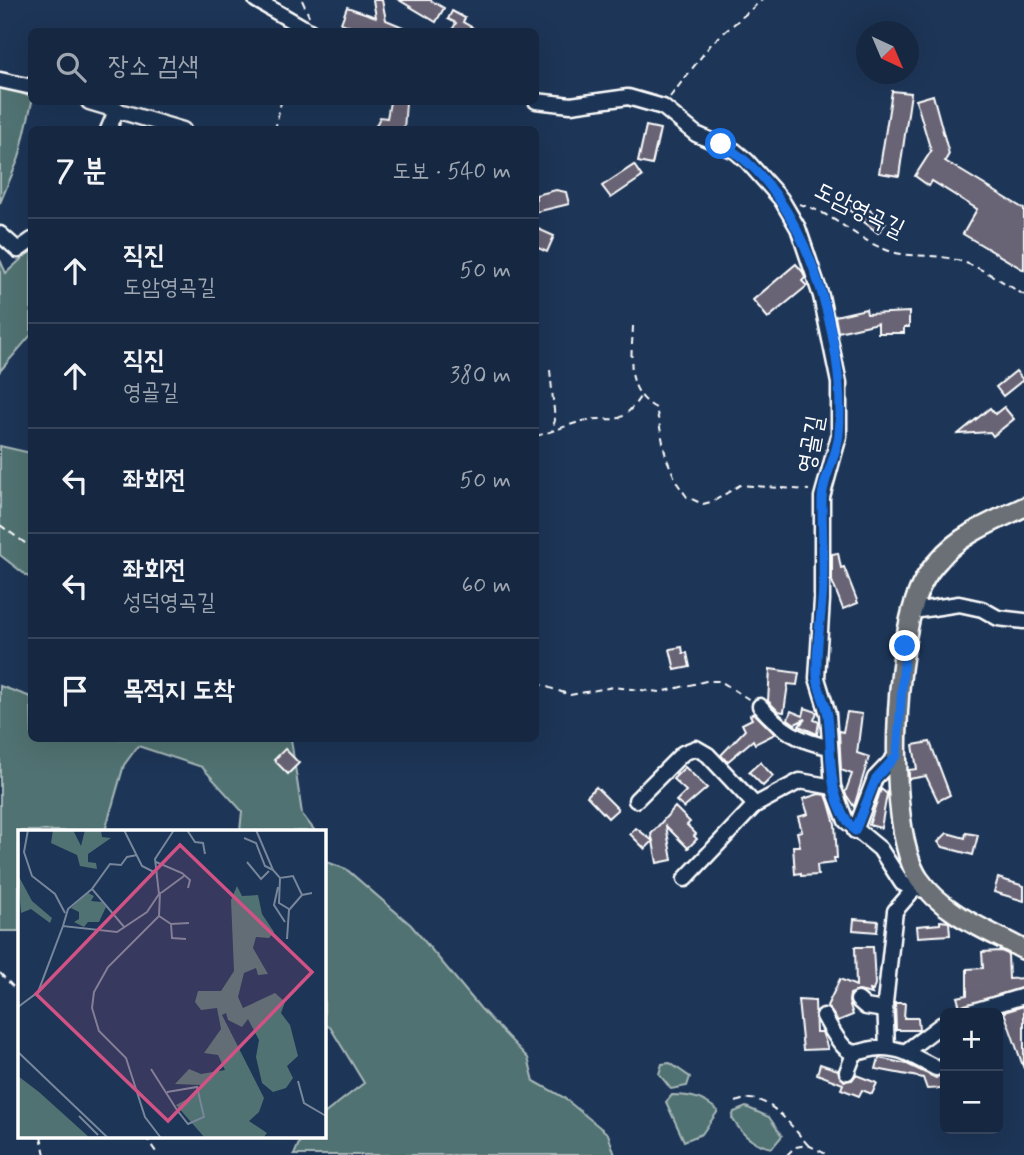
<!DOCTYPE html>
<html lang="ko">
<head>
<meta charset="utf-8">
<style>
  body { margin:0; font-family:Mynerve,"Poor Story",sans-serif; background:#23344c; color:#f1f3f6 }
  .controls { position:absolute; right:21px; bottom:21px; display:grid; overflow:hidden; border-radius:10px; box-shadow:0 7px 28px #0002 }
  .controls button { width:63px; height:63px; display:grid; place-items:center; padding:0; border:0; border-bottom:2px solid #35445a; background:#162841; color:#f1f3f6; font:35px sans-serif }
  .compass { position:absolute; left:856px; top:21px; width:63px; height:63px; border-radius:50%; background:#162841; box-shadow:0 7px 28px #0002; rotate:136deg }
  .stop { position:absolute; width:21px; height:21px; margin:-16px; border:5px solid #1a73e8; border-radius:50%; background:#fff }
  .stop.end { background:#1a73e8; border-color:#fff; box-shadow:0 2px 7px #0008 }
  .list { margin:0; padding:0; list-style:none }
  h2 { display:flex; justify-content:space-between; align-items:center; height:91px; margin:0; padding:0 28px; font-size:30px }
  h2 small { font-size:23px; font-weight:400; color:#9ea6b1 }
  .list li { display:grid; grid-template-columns:46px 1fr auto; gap:21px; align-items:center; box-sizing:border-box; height:105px; padding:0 28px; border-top:2px solid #35445a }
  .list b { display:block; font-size:26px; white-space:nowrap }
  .list p { margin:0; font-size:23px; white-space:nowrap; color:#9ea6b1 }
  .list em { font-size:23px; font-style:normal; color:#9ea6b1 }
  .icon { flex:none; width:38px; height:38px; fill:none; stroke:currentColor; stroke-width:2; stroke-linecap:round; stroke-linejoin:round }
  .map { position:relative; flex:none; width:1024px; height:1155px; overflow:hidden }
  .search { position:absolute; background:#162841; box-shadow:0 7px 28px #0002; left:28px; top:28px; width:511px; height:77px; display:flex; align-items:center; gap:18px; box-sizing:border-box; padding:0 24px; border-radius:10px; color:#9ea6b1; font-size:26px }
  .panel { position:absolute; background:#162841; box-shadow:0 7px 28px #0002; left:28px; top:126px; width:511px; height:616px; border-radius:10px }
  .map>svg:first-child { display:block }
  .green { fill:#517272; stroke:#a8b8b8; stroke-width:2 }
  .building { fill:#686474; stroke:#fff; stroke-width:2 }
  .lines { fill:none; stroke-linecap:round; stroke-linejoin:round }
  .minor-casing { stroke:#fff; stroke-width:19 }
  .major-casing { stroke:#fff; stroke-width:23 }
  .path { stroke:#fff; stroke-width:2; stroke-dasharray:7 5; stroke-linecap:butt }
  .minor { stroke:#1d3557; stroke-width:14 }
  .major { stroke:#6a7074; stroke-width:18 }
  .route { stroke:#1a73e8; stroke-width:9 }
  .labels { text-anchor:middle; stroke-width:5; stroke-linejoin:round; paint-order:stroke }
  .street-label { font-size:24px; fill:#fff; stroke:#1d3557 }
  .inset-road { fill:none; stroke:#77869a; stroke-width:2 }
  .view { fill:#d15284; fill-opacity:0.15; stroke:#d15284; stroke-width:3.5 }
  .inset-edge { fill:none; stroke:#fff; stroke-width:3.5 }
</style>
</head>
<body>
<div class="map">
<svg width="1024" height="1155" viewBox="0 0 1024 1155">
  <rect width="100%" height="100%" fill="#1d3557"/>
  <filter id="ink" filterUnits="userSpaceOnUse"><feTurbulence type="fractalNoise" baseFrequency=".0143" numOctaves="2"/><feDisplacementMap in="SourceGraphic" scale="14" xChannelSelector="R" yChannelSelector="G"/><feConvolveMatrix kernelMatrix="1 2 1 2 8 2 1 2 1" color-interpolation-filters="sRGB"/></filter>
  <g filter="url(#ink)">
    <g class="green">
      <polygon points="0,85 31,97 32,102 19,158 0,203"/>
      <polygon points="31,250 31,335 0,371 0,260 6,273"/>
      <polygon points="0,446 31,453 31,579 0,555"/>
      <polygon points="0,686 31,697 32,738 291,739 302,814 315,831 240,831 242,811 202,767 138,746 124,765 105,831 19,831 19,931 0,931"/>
      <polygon points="324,861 346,869 411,925 481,1009 528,1058 534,1081 563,1097 608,1134 615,1155 294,1155 302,1136 324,1136 324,1114 364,1083 330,1027 324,1025"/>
      <polygon points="670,1063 690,1077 687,1086 671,1089 659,1074 662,1064"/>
      <path d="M672,1095C691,1095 704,1098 718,1111L702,1134L684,1141L666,1102Z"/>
      <path d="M746,1107L769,1117L782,1136L772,1148C751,1143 743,1136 732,1118L734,1112Z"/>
    </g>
    <g class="building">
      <polygon points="373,0 382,0 386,20 415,32 366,32 341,23 347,7 376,17"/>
      <polygon points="399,0 430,0 444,8 436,22"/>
      <polygon points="452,11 465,18 463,22 480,32 451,32 456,23 448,19"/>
      <polygon points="892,91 911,93 899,176 879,173"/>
      <polygon points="933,95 949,154 945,161 1024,209 1024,270 963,234 977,209 932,181 929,186 915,176 931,151 916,100"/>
      <polygon points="390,102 406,102 404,130 374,130 380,117 387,118"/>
      <polygon points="646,126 660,129 652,165 638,162"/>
      <polygon points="634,165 642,177 611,198 602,186"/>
      <polygon points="556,190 566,192 569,204 536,212 536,195"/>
      <polygon points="857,200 886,223 878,233 849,210"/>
      <polygon points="536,228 554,236 547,252 536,247"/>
      <polygon points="796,264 803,272 805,278 802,281 807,286 768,318 753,300"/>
      <polygon points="866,309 867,314 909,312 909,327 904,327 904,333 878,333 878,323 838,332 835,316"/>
      <polygon points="1016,371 1023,380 1003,396 996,387"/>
      <polygon points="1004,407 1014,419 993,436 990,432 958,434 990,408 995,414"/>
      <polygon points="838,553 841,568 844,567 858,603 843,609 832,581 832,554"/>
      <polygon points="682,647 683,653 687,653 690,667 675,670 670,649"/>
      <polygon points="770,669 799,673 797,685 788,684 784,712 778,711 768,701"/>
      <polygon points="805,708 817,712 814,720 819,722 817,734 799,726 805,719 795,724 788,719 791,711 803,716"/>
      <polygon points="847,712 862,714 857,753 869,757 854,807 845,793 852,774 841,770 839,731 843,732"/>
      <polygon points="754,713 775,734 755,744 753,740 727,762 721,755 745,730 742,724 752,719 750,715"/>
      <polygon points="930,742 950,795 938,801 926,776 909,779 909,770 917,769 913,745"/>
      <polygon points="285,749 299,763 288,774 274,760"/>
      <polygon points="760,762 773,776 763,786 749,772"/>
      <polygon points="685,767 707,788 684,808 676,801 686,791 673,779"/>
      <polygon points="596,787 618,809 608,818 587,796"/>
      <polygon points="881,789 887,794 881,828 869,825"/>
      <polygon points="819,794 826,795 829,803 835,824 837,858 834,858 835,863 817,865 818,875 801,876 801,873 795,874 793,846 800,846 797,832 802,831 798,817 808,814 803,799"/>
      <polygon points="675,807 690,822 687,825 696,834 694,836 697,839 688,848 666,826 672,860 657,863 653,841 645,849 630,834 636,828 653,841 651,834"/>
      <polygon points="947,833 965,838 966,833 978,835 973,855 943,847 938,842"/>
      <polygon points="998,878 1024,886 1024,901 994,892"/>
      <polygon points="854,919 878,921 877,932 853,930"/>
      <polygon points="940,921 949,922 950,935 918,937 917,926 940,924"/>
      <polygon points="855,947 873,947 875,984 873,991 870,990 872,994 859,991 850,994 849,1002 853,1015 838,1021 827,1006 840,979 856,986"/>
      <polygon points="1001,951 1008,954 1009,979 1024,978 1024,987 960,1007 957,997 967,995 967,969 983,968 982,952"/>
      <polygon points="798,1000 815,1001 816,1032 822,1032 828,1049 803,1050"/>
      <polygon points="895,1003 905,1003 904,1018 918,1018 919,1030 896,1030"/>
      <polygon points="1024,1006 1024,1069 1004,1012"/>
      <polygon points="879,1058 907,1064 936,1078 945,1070 945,1088 927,1089 923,1078 876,1069"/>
      <polygon points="820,1064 838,1070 844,1081 852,1080 856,1075 877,1083 872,1094 862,1090 859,1096 841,1089 843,1084 817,1074"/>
    </g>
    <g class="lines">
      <defs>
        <g id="minor">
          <polyline points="256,0 311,32"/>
          <polyline points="0,80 32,87"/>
          <polyline points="536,101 571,105 628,97 663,107 696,134 735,151 747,161 781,199 798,228 821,296 839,383 839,436 822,497 822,600 817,678 828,714 833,787 846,821 880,849 902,883 914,889 930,890"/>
          <polyline points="89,102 183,130"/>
          <polyline points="108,130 117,109"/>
          <polyline points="0,234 18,250 32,240"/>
          <polyline points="913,611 959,604 982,609 998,618 1024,621"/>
          <path d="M760,706C780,729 798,741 829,747"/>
          <polyline points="636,800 683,753 696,748 708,755 755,805"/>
          <polyline points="855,831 875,778 897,755"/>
          <polyline points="685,879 755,805 800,781 833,787"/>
          <polyline points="858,1000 866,1007 884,1010"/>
          <polyline points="967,1013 1024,996"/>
          <path d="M824,1016C859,1082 853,1035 905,1052L945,1022"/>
          <polyline points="887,1047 885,1003 895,911 914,889"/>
          <polyline points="905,1052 936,1068"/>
          <polyline points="847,1072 854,1054"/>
        </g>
        <path id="major" d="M1024,507C995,521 960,534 939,560C932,567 925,578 921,586C894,640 885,830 919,879C944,915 988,930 1024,950"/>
      </defs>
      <use href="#minor" class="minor-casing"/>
      <use href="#major" class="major-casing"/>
      <g class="path">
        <polyline points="302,0 309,16"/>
        <polyline points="670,97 712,43 762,0"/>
        <polyline points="275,130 281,102"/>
        <path d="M799,204C832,212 853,237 884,249C907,259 929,253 952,259C977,264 1003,282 1024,295"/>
        <path d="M633,326C632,357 624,391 656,408L666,457L677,483L687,497L703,504L714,501L740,485L809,490"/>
        <polyline points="550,370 555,420 552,431"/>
        <path d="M536,436C552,432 567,425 583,421C613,414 617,431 640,397"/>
        <polyline points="0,525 32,548"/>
        <polyline points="536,683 570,695 613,687 661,692 706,681 720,681 750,700"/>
        <polyline points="0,973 19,993"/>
        <path d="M736,1102C766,1088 790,1125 808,1145"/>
        <polyline points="41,1136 45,1155"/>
        <polyline points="145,1136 158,1155"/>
        <polyline points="787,1155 795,1147 808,1145 828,1155"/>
      </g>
      <use href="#minor" class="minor"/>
      <use href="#major" class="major"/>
    </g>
  </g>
  <g class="lines" filter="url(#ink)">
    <path class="route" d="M721,144C806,188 847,345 839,434C837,457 822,479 822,501C822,534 825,568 822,601C820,626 816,650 817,675C817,689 826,702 828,716C833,757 825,798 855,831L876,778L897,755L905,646"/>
  </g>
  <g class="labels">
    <g class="street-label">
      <text transform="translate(860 209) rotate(26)" y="8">도암영곡길</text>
      <text transform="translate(810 444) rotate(-80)" y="8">영골길</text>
    </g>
  </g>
  <g transform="translate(18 830)">
    <rect width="308" height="308" fill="#1d3557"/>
    <path d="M35,0H55L63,16L67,0H83L84,7L93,8L70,24V32L78,33L79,39L62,36L59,25L33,13ZM0,45L14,71L34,88L32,93L13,79L3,83ZM219,56L224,66L240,65L244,84L256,102L251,108L238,107L235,118L250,144L240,145L238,138L226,143L220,167L225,178L257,163L267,172L263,183L272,195L280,226L269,236L275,248L268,258L255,262L244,253L238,227L241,210L230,189L224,197L210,190L208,183L204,185L246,268L241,282L231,291L249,303L245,308H187L158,275L180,263L183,255L157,254L171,239L183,244L207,240L200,225L186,223L203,199L199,178L183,180L177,172L180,161H203L216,141L213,70ZM70,63L76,66L73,71L84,72L88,77L81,92H70L66,97L56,92L61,89V82L53,78ZM0,246L21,262L72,308H0Z" fill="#517272"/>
    <path class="inset-road" d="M10,0L6,22L14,46L37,64L47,83M106,0L124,36L136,42M169,0L177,12L185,13L187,24M238,0L255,40L262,48L275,46L284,65M226,8L238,13L247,36L255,40M138,32L164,43L172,50L170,58M229,32L243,49L251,41M262,48L261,73L271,79M260,57L256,75L267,92M142,62L141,86L90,137L76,162L74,178L81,201L108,228L127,287L143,308M143,63L166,46M141,86L153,94L171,93M153,94L154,108L168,109M45,96L50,79L74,59M107,98L74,59L92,34L103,35L109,27L119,25M269,109L271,80L284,65L294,63M0,177L20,162L45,96L99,102L129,82L141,64L137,29L156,0M0,222L90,308M133,239L159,280L170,294L186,287L179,257L149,262M280,251L286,273L308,286M61,286L80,305"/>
    <path class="view" d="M162,15L294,142L150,291L18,164Z"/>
    <rect width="308" height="308" class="inset-edge"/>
  </g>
</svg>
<div class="controls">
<button>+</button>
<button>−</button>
</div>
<svg class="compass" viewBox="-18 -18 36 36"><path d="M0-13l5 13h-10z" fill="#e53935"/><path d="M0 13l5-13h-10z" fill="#9ea6b1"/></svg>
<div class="stop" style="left:721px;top:144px"></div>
<div class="stop end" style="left:905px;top:646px"></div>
<div class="search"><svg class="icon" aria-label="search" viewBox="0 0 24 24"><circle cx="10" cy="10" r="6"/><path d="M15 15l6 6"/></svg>장소 검색</div>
<section class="panel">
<h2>7 분<small>도보 · 540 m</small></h2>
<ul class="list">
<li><svg class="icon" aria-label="ahead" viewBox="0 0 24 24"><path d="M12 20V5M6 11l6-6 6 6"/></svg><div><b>직진</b><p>도암영곡길</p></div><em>50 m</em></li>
<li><svg class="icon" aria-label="ahead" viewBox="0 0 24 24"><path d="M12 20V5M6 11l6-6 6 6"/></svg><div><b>직진</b><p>영골길</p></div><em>380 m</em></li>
<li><svg class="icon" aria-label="left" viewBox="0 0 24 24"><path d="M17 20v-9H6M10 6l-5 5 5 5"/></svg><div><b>좌회전</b></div><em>50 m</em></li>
<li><svg class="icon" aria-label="left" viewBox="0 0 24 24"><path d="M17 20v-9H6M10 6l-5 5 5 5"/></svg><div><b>좌회전</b><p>성덕영곡길</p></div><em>60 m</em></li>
<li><svg class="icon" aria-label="arrive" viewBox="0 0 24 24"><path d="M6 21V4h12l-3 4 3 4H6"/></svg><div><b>목적지 도착</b></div></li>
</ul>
</section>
</div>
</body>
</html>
